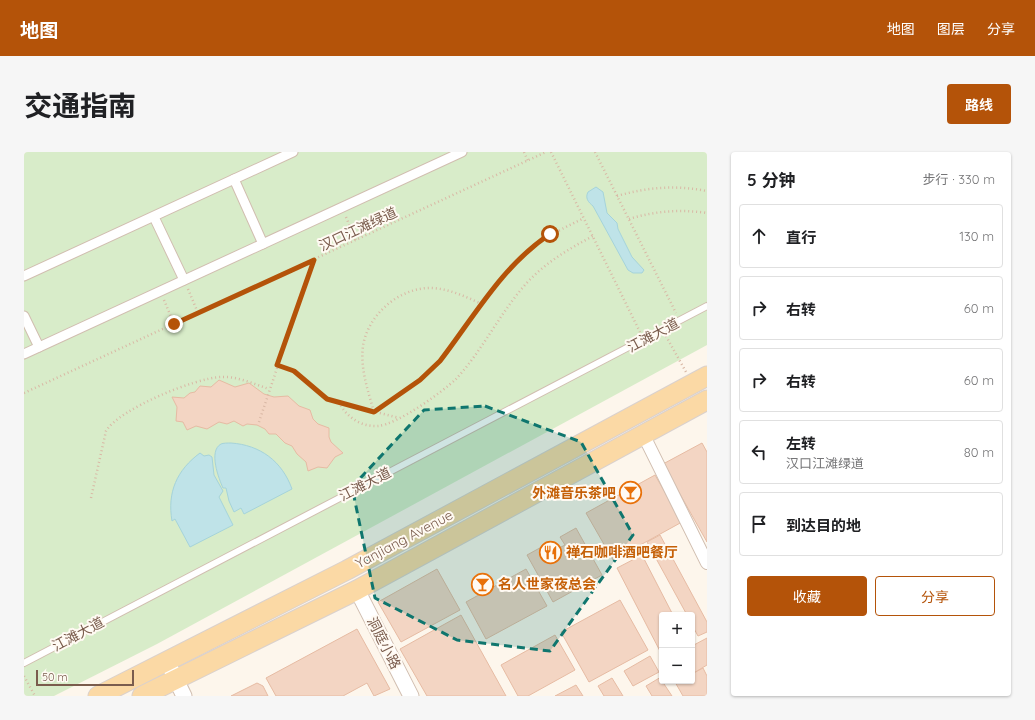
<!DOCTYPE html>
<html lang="zh">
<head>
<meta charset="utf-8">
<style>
  body { margin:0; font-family:Quicksand,"Noto Sans SC",sans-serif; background:#f6f6f6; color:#202124 }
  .controls { position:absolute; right:12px; bottom:12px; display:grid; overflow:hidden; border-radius:4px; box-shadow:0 1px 3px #0004 }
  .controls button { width:36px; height:36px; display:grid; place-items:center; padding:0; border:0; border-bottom:1px solid #e0e0e0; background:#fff; color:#202124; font:20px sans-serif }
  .scale { position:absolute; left:12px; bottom:10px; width:98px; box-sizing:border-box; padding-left:4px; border:2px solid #7a5c4d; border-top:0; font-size:11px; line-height:14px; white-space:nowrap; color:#7a5c4d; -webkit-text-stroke:3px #fffaf3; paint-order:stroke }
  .stop { position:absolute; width:12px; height:12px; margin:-9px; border:3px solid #b45309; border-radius:50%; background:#fff }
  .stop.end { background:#b45309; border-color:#fff; box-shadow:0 1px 4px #0008 }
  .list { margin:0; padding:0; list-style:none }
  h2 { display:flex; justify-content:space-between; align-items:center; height:52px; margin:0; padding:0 16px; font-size:17px }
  h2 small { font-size:13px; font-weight:400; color:#757577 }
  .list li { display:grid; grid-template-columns:26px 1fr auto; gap:12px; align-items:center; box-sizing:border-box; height:64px; margin:0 8px 8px; padding:0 8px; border:1px solid #e0e0e0; border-radius:4px }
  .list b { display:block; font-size:15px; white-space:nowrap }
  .list p { margin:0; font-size:13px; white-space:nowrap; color:#757577 }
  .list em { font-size:13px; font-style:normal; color:#757577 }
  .actions { display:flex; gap:8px; padding:12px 16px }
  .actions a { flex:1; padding:9px 0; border:1px solid #b45309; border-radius:4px; text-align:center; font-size:14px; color:#b45309 }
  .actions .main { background:#b45309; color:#fff }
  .icon { flex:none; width:22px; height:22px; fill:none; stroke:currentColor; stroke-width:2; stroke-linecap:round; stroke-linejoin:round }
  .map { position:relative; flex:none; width:683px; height:544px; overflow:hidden; border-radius:4px }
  header { display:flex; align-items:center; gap:24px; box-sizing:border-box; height:56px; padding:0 20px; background:#b45309; color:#fff }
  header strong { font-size:19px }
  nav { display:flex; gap:22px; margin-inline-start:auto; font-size:14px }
  .intro { display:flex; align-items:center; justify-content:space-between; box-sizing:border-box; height:96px; padding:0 24px }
  h1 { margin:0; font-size:28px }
  .button { padding:10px 18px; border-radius:4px; background:#b45309; color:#fff; font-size:14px; font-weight:700 }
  main { display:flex; gap:24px; padding:0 24px }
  aside { flex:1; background:#fff; border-radius:4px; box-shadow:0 1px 3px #0004 }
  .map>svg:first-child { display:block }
  .green { fill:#d8ecc9 }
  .water { fill:#bfe3e8; stroke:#a5d3da }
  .building { fill:#f3d5c3; stroke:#e6bba3 }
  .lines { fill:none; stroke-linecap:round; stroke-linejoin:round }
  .service-casing { stroke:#d1beb0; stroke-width:8 }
  .pedestrian-casing { stroke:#d1beb0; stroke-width:11 }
  .minor-casing { stroke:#d1beb0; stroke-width:14 }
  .tertiary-casing { stroke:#d1beb0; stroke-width:17 }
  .primary-casing { stroke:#dad1cd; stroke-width:21 }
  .path { stroke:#d9b8a5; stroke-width:2.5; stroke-dasharray:1 3; stroke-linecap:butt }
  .service { stroke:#fff; stroke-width:6 }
  .pedestrian { stroke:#fff; stroke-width:9 }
  .minor { stroke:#fff; stroke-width:12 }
  .tertiary { stroke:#fff; stroke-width:15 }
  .primary { stroke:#fbd9a5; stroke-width:19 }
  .route { stroke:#b45309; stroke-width:5 }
  .marked { fill:#0f766e; fill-opacity:0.2; stroke:#0f766e; stroke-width:3; stroke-dasharray:8 5; stroke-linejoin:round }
  .labels { text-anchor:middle; stroke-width:4; stroke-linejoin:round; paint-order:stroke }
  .street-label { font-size:14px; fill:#7a5c4d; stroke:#fffaf3 }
  .food-label { font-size:14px; font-weight:bold; fill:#c56008; stroke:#fffaf3; text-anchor:start }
</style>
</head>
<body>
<header>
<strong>地图</strong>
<nav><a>地图</a><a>图层</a><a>分享</a></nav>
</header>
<div class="intro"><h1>交通指南</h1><a class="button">路线</a></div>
<main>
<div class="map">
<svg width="683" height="544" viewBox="0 0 683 544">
  <rect width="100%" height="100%" fill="#fdf6ec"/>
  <polygon class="green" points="0,0 683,0 683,193 133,492 30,544 0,544"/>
  <g class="water">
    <path d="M572,35L579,40L583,61L593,71L594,77L608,105L620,118L618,121H609L604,118L569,54C564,50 561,46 564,40Z"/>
    <path d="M207,291C236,293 258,309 268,337L220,362L217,356L210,360L205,349L202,336H199C195,327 184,299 197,292C199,291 204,291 207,291Z"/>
    <path d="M176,301L180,304L185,303L188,305L190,323L199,339L195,345L209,373L166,395L151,367L148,369C143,340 153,318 176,301Z"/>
  </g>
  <g class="building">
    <polygon points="195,228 211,235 225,231 240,242 250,245 264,244 275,254 286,258 289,267 294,272 305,276 305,285 307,290 319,301 311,305 303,316 294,315 284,319 282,310 273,302 268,294 261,291 252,282 245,282 241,277 233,273 223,272 219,274 210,269 203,272 195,270 183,277 172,274 163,278 159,270 152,269 153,255 148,245 160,246 166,241 171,240 176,234 187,235"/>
    <polygon points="678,291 683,300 683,390 639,312"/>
    <polygon points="631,323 658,370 589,408 562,361"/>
    <polygon points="552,376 578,423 529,450 503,403 523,392 527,400 541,393 536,385"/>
    <polygon points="636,383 683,470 683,480 674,484 668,473 668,463 663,463 623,390"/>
    <polygon points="618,403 649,463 638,463 638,500 637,501 593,416"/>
    <polygon points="413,417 436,458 377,490 354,450"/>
    <polygon points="502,417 523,454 462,487 442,450"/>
    <polygon points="596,448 624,498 565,530 537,480"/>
    <polygon points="437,463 482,544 403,544 376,497"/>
    <polygon points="333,477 366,537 350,544 343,531 319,544 252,544 242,526"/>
    <polygon points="531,483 551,518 504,544 494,544 477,513"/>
    <polygon points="683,486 683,513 668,522 668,494"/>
    <polygon points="626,504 635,520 609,534 600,519"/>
    <polygon points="679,516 683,524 683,544 659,544 651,530 668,529 668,522"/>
    <polygon points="637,525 638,529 648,544 628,544 622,534"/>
    <polygon points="588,526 599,544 580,544 574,534"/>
    <polygon points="233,531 239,534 244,544 207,544"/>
    <polygon points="552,533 559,544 531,544"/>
  </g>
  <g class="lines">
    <defs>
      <polyline id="service" points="0,511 683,154"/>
      <g id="pedestrian">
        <polyline points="210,27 239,92"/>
        <polyline points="130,65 160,128"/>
        <polyline points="0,124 269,0"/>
        <polyline points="0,164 15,195"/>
        <polyline points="0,202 438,0"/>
      </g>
      <polyline id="minor" points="619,282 683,411"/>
      <g id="tertiary">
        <polyline points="333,438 387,544"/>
        <polyline points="143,509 160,544"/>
      </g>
      <g id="primary">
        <polyline points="74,544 323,418 683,224"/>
        <polyline points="118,544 333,438 683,248"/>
      </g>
    </defs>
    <use href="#service" class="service-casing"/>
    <use href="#pedestrian" class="pedestrian-casing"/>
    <use href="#minor" class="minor-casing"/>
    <use href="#tertiary" class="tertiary-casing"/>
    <use href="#primary" class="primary-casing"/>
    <g class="path">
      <polyline points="500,0 504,9"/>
      <polyline points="527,0 616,180"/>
      <polyline points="571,0 652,161"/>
      <path d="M593,44C624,35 652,33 683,39"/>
      <polyline points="322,65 332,89"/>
      <path d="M605,67C631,59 656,57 683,61"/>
      <polyline points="164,137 174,161"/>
      <polyline points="140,148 150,172"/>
      <path d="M458,152C442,145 426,137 408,136C376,135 344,162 339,194C336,216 344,239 350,260L396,228L416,209L470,136L495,106L510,93L526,83L560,66"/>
      <polyline points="642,184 662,220"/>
      <polyline points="253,213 270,219 303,247 375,266"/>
      <polyline points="0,241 522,0"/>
      <path d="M315,250C322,265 337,275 354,274C374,272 417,241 432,227C458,199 475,163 500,134C519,112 543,98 569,84"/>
      <polyline points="235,270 289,109"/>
      <path d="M67,346L82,279C95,257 171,226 197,225C213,224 230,232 245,237"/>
      <polyline points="0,524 11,544"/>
    </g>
    <use href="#service" class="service"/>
    <use href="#pedestrian" class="pedestrian"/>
    <use href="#minor" class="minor"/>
    <use href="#tertiary" class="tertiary"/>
    <use href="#primary" class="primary"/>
  </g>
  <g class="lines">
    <path class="route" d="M150,172L290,108L253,213L270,219L303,247L350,260L396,228L416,209C450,165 478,114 526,82"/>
  </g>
  <path class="marked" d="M461,254L557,290L609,383L526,499L433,488L351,446L328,335L400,258Z"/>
  <defs>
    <symbol id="bar-ring" viewBox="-11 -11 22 22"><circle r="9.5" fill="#fffaf3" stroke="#e8710a" stroke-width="1.5"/><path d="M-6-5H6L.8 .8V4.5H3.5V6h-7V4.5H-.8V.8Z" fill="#e8710a"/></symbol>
    <symbol id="restaurant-ring" viewBox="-11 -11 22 22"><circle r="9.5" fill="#fffaf3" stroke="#e8710a" stroke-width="1.5"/><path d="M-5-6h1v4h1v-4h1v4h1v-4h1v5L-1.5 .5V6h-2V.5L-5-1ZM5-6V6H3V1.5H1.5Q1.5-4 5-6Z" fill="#e8710a"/></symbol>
  </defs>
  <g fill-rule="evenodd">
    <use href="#bar-ring" x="594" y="328" width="25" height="25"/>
    <use href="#restaurant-ring" x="514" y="388" width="25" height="25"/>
    <use href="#bar-ring" x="446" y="420" width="25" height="25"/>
  </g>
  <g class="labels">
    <g class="street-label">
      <text transform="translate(334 77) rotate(-25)" y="5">汉口江滩绿道</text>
      <text transform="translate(629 183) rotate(-28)" y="5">江滩大道</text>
      <text transform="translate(341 332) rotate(-27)" y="5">江滩大道</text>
      <text transform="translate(380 387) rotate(-28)" y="5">Yanjiang Avenue</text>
      <text transform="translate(54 482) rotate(-28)" y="5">江滩大道</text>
      <text transform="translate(360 491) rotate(63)" y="5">洞庭小路</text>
    </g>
    <g class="food-label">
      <text x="592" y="346" text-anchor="end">外滩音乐茶吧</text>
      <text x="542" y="405">禅石咖啡酒吧餐厅</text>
      <text x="474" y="437">名人世家夜总会</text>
    </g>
  </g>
</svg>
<div class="controls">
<button>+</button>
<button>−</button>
</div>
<div class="scale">50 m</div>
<div class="stop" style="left:526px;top:82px"></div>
<div class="stop end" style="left:150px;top:172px"></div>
</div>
<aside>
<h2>5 分钟<small>步行 · 330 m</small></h2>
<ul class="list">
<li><svg class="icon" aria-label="ahead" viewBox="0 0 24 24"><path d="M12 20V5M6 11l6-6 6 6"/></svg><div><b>直行</b></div><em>130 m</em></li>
<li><svg class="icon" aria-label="right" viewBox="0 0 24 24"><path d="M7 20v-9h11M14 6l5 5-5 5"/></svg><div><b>右转</b></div><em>60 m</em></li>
<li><svg class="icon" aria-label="right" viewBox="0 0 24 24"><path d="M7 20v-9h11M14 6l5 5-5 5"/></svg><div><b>右转</b></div><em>60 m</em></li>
<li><svg class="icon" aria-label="left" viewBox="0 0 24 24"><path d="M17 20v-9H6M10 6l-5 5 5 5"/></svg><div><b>左转</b><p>汉口江滩绿道</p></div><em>80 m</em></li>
<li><svg class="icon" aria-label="arrive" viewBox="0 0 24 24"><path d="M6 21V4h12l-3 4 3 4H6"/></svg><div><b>到达目的地</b></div></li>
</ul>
<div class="actions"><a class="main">收藏</a><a>分享</a></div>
</aside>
</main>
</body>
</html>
